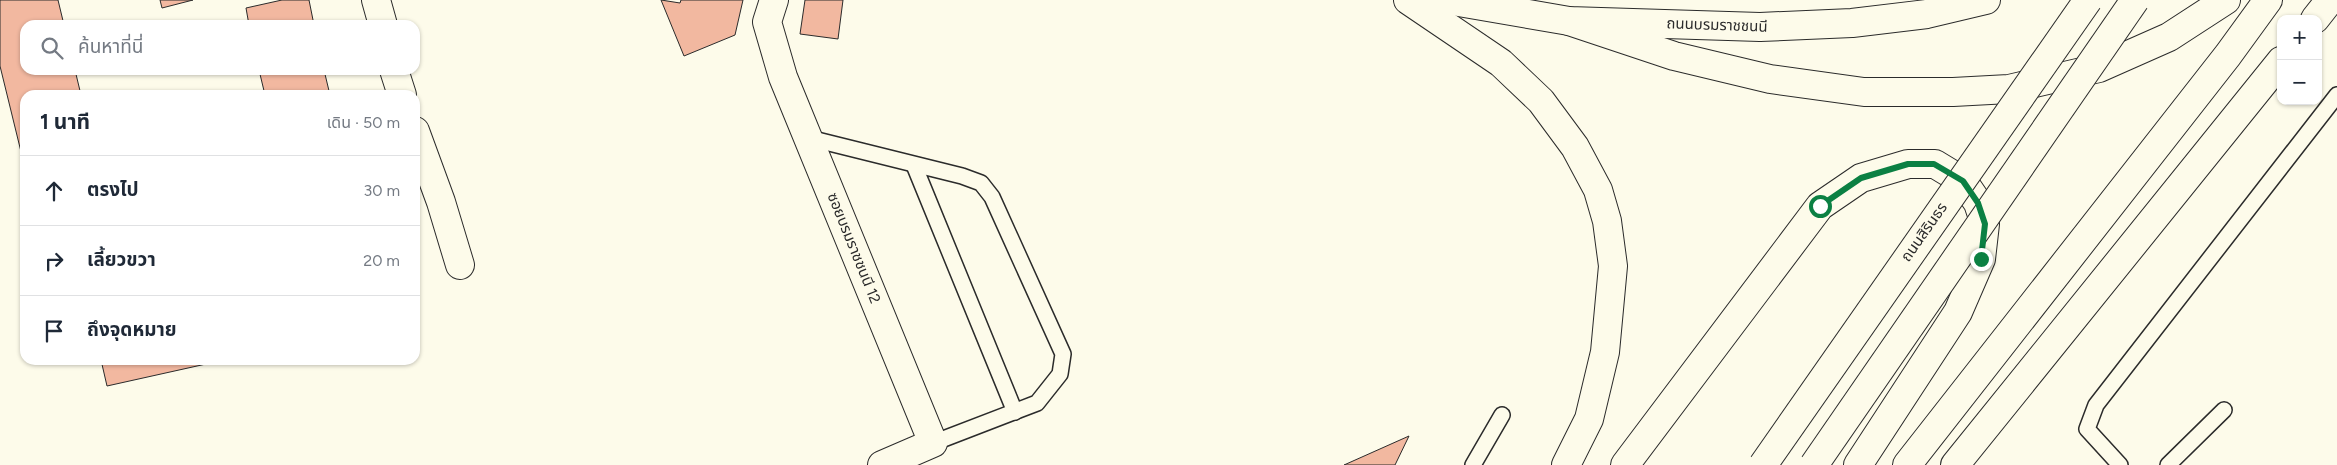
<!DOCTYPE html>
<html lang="th">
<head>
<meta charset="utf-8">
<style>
  body { margin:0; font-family:Figtree,"Noto Sans Thai",sans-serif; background:#f6f6f7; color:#1f2937 }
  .controls { position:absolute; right:15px; top:15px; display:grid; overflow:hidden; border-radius:10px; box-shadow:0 1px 4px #0004 }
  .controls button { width:45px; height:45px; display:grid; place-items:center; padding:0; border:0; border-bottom:1px solid #e0e1e3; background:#fff; color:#1f2937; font:25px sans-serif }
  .stop { position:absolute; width:15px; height:15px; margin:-11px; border:4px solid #0b8043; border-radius:50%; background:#fff }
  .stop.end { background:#0b8043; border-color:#fff; box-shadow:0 1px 5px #0008 }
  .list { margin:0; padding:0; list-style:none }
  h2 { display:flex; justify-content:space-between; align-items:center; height:65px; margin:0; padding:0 20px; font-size:21px }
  h2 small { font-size:16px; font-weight:400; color:#747a83 }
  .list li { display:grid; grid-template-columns:32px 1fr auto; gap:15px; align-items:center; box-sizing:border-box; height:70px; padding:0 20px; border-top:1px solid #e0e1e3 }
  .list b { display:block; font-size:19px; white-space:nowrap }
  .list em { font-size:16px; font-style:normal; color:#747a83 }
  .icon { flex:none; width:28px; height:28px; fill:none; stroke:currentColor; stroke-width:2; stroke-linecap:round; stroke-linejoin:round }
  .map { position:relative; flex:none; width:2337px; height:465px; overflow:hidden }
  .search { position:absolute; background:#fff; box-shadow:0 1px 4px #0004; left:20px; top:20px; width:400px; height:55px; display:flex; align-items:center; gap:12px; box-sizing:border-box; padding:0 18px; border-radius:15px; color:#747a83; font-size:19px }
  .panel { position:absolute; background:#fff; box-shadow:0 1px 4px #0004; left:20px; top:90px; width:400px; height:275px; border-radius:15px }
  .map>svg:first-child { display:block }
  .building { fill:#f2b8a0; stroke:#2b2b2b }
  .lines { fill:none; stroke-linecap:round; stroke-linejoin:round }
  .service-casing { stroke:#2b2b2b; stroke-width:18 }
  .minor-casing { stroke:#2b2b2b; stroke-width:30 }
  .primary-casing { stroke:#2b2b2b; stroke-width:30 }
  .service { stroke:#fdfbea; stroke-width:15 }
  .minor { stroke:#fdfbea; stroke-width:28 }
  .primary { stroke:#fdfbea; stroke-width:28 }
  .primary-bridge-casing { stroke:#2b2b2b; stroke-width:30; stroke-linecap:butt }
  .primary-bridge { stroke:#fdfbea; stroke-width:28 }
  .route { stroke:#0b8043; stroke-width:6 }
  .labels { text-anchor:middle; stroke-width:4; stroke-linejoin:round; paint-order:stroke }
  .street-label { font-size:15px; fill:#2b2b2b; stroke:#fdfbea }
</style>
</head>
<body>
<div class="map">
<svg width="2337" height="465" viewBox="0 0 2337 465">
  <rect width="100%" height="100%" fill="#fdfbea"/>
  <g class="building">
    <polygon points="0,0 58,0 64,25 25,25 25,70 75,70 81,95 25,95 24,164 0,66"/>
    <polygon points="160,0 193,0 162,8"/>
    <polygon points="282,0 309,0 314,25 249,25 246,8"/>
    <polygon points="661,0 680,3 681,0 743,0 735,35 684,56"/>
    <polygon points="805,0 843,0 838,39 800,34"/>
    <polygon points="259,70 324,70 330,95 265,95"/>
    <polygon points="101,360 224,360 107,386"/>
    <polygon points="1409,436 1395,465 1344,465"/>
  </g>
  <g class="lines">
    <defs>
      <g id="service">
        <polyline points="809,138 962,176 981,183 992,197 1063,354 1060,374 1037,403 933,443"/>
        <polyline points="914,165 1015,412"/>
        <polyline points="1473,465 1502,415"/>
        <polyline points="2120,465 2087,429 2096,405 2337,95"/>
        <polyline points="2168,465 2224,410"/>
      </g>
      <g id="minor">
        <polyline points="376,0 383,25"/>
        <polyline points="774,0 767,22 783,77 933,443 882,465"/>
        <polyline points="394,70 402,95"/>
        <polyline points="415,131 441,202 460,265"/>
      </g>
      <g id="primary">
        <polyline points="1408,0 1501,63 1541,101 1575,147 1598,190 1607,221 1613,266 1605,352 1589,419 1566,465"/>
        <polyline points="1447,0 1569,21 1760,27 1852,23 1927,14 1986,0"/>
        <polyline points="2315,19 2330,0"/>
        <polyline points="1569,21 1674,56 1770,79 1864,92 1953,92 2009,89 2099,68 2169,37 2226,0"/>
        <polyline points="1625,465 1820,206 1861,178 1908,164 1935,164 1963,181 1978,203 1985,224 1981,259 1958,312 1858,465"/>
        <polyline points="1907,465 2228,55 2268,0"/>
        <polyline points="1955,465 2281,61"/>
      </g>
    </defs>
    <use href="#service" class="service-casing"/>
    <use href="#minor" class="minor-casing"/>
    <use href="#primary" class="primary-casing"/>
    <use href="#service" class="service"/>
    <use href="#minor" class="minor"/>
    <use href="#primary" class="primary"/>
    <defs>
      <g id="primary-bridge">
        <polyline points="1763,465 2088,0"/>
        <polyline points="1814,465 2135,0"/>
      </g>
    </defs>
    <use href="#primary-bridge" class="primary-bridge-casing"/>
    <use href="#primary-bridge" class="primary-bridge"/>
  </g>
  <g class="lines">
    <polyline class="route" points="1820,206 1861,178 1908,164 1934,164 1963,181 1978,203 1985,224 1981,259"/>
  </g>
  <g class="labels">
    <g class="street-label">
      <text transform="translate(1717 25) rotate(2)" y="5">ถนนบรมราชชนนี</text>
      <text transform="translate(1924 232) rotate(-55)" y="5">ถนนสิรินธร</text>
      <text transform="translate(854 248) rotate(68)" y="5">ซอยบรมราชชนนี 12</text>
    </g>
  </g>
</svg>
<div class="controls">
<button>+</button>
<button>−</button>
</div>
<div class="stop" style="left:1820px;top:206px"></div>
<div class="stop end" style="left:1981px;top:259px"></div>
<div class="search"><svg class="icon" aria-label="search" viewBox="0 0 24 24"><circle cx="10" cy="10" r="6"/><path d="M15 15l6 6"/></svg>ค้นหาที่นี่</div>
<section class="panel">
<h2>1 นาที<small>เดิน · 50 m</small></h2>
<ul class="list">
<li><svg class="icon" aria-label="ahead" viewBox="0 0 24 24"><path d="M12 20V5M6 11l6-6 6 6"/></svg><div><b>ตรงไป</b></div><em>30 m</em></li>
<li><svg class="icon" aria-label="right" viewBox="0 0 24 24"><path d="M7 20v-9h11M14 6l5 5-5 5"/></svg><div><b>เลี้ยวขวา</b></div><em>20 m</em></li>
<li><svg class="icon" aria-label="arrive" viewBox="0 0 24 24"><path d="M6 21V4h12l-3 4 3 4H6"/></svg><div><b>ถึงจุดหมาย</b></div></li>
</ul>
</section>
</div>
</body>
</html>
